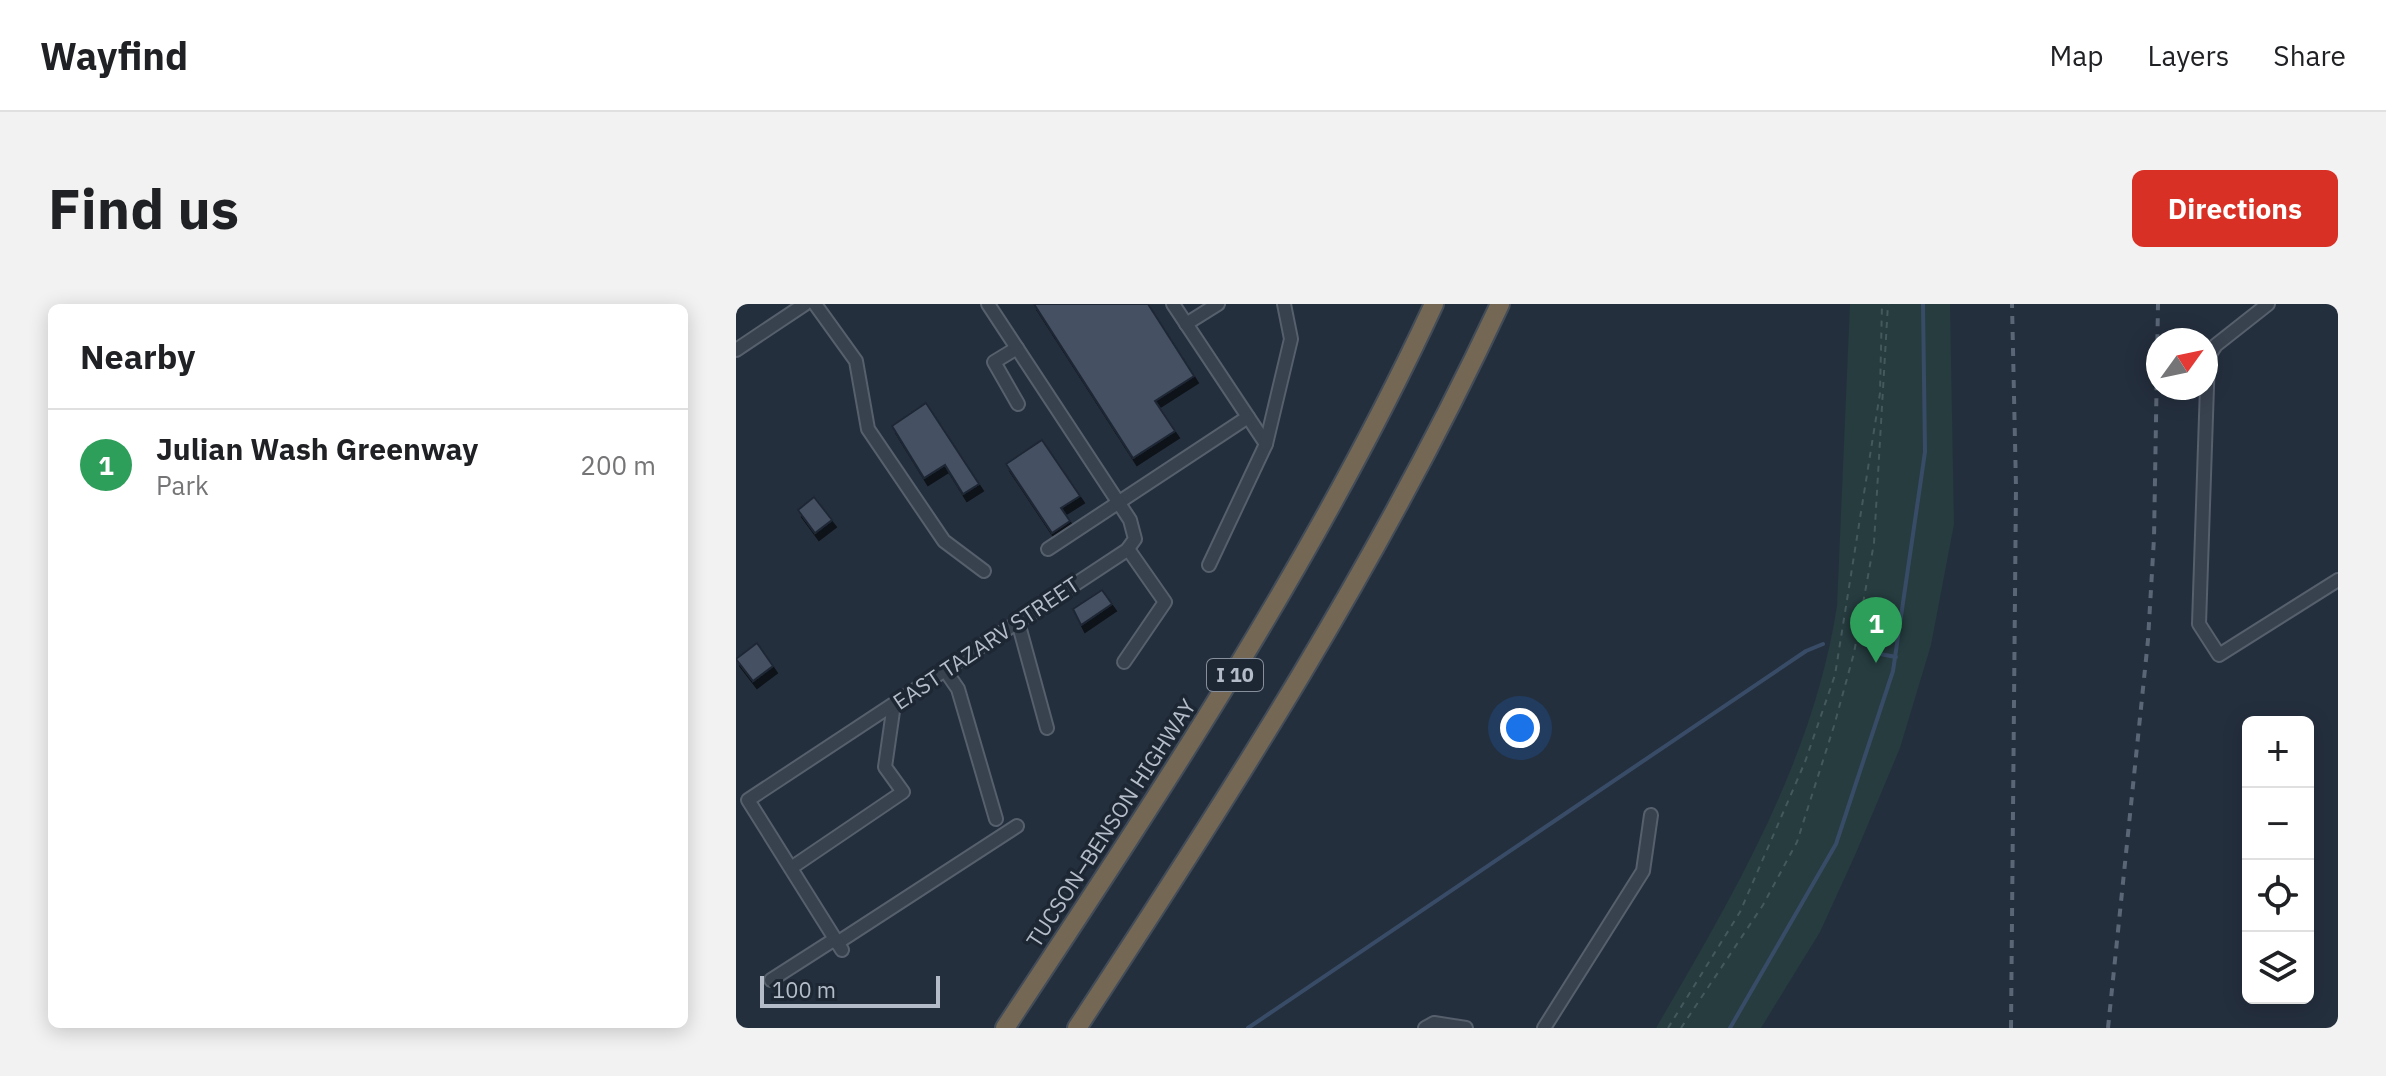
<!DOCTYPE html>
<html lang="en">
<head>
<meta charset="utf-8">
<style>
  body { margin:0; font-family:"IBM Plex Sans",sans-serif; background:#f2f2f2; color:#202124 }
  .controls { position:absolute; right:24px; bottom:24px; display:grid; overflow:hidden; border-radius:12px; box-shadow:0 4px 20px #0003 }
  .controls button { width:72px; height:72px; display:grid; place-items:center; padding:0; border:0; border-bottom:2px solid #e0e0e0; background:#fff; color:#202124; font:40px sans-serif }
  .compass { position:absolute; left:1410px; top:24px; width:72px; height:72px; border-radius:50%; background:#fff; box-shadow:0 4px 20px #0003; rotate:57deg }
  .scale { position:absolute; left:24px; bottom:20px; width:180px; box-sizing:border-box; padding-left:8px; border:4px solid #b4bcc9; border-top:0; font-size:22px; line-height:28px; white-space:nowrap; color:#b4bcc9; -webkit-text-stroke:6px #1d2633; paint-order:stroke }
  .you { position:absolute; left:784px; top:424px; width:28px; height:28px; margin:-20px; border:6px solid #fff; border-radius:50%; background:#1a73e8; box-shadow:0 0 0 12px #1a73e833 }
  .badge { display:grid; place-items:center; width:52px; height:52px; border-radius:50%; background:#d93025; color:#fff; font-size:26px; font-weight:700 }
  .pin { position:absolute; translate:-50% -66px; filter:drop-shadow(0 2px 4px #0008) }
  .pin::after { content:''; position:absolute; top:42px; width:28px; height:24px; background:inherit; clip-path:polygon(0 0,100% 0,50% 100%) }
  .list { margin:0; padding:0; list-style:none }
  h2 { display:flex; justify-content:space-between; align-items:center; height:104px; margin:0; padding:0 32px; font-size:34px }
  h2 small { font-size:26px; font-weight:400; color:#757577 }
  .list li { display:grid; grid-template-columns:52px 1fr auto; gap:24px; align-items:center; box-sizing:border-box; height:112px; padding:0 32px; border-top:2px solid #e0e0e0 }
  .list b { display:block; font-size:30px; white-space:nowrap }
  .list p { margin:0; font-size:26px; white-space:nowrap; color:#757577 }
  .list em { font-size:26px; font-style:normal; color:#757577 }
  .icon { flex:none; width:44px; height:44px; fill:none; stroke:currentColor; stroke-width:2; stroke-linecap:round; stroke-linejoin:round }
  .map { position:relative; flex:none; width:1602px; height:724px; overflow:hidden; border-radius:12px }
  header { display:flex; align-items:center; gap:48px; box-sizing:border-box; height:112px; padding:0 40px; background:#fff; border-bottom:2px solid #e0e0e0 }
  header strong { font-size:38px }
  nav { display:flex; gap:44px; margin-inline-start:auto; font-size:28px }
  .intro { display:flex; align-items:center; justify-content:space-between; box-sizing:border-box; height:192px; padding:0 48px }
  h1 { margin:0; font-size:56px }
  .button { padding:20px 36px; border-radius:12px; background:#d93025; color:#fff; font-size:28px; font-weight:700 }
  main { display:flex; gap:48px; padding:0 48px }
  aside { flex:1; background:#fff; border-radius:12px; box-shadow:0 4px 20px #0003 }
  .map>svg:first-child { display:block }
  .green { fill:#263c3f }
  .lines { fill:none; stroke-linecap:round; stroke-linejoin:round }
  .stream { stroke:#394c67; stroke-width:4 }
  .building { fill:#455162; stroke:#1f2835; stroke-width:2; filter:url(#shadow) }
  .minor-casing { stroke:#565f6c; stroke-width:16 }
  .highway-casing { stroke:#434c59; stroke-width:22 }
  .path { stroke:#44595c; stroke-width:2; stroke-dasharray:6 6; stroke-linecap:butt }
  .minor { stroke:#38414e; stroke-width:12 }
  .highway { stroke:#746855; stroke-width:18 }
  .rail { stroke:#5a6575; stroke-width:4; stroke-dasharray:8 8; stroke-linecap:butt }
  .labels { text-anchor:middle; stroke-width:7; stroke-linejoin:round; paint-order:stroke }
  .shield { fill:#1d2633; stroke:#878f9c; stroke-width:2 }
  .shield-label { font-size:20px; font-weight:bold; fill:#b4bcc9 }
  .street-label { font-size:22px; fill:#b4bcc9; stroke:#1d2633 }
</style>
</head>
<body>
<header>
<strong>Wayfind</strong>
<nav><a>Map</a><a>Layers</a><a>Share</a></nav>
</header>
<div class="intro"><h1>Find us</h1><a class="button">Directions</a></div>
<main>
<aside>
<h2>Nearby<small></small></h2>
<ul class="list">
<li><span class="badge" style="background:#2e9e5b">1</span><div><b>Julian Wash Greenway</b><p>Park</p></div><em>200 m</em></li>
</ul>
</aside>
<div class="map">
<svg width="1602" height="724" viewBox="0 0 1602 724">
  <defs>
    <filter id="shadow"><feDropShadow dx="4" dy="7" stdDeviation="0" flood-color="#0009"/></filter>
  </defs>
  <rect width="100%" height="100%" fill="#242f3e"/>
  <path class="green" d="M1114,0H1214L1218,220L1195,341L1164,444L1120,549L1084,628L1025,724H920C997,591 1077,457 1101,302Z"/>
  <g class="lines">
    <g class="stream">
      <polyline points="1144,350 1160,353"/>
      <polyline points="512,724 1070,347 1087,340"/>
      <polyline points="994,724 1100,540 1157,367 1189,148 1187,0"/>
    </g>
  </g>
  <g class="building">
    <polygon points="298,0 412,0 458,72 419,97 439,127 397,154"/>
    <polygon points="190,99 243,180 227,190 209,161 188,174 156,122"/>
    <polygon points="306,136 344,192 325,204 334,217 316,229 270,160"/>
    <polygon points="78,193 96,216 79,229 62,206"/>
    <polygon points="366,286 376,300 345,321 337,305"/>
    <polygon points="21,339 37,362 17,377 0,355"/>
  </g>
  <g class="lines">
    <defs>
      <g id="minor">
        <polyline points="79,0 120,57 132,125 208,237 248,267"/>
        <polyline points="437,0 530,140 473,261"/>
        <polyline points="1532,0 1480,41 1472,53 1463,320 1483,351 1602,276"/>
        <polyline points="450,20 482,0"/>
        <polyline points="281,44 258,58 282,100"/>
        <polyline points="0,46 69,0"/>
        <polyline points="530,140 555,35 548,0"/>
        <polyline points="312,245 512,113"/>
        <polyline points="282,318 311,424"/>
        <polyline points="388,358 429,298 392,245"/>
        <polyline points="209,366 222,385 260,515"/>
        <polyline points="55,564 167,488 149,463 157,407 154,403"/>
        <polyline points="101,639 281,522"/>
        <polyline points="106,646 12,496 391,246 399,235 394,216 252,0"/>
        <polyline points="35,676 99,635"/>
        <polyline points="689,724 698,719 730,724"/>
        <polyline points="808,724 907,567 915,511"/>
      </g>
      <g id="highway">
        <path d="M269,724C424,489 579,256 698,0"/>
        <path d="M341,724C496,488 644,257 764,0"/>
      </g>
    </defs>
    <use href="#minor" class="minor-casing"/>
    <use href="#highway" class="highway-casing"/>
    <g class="path">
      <polyline points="932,724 1004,608 1069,458 1099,371 1144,89 1146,0"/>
      <polyline points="945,724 1027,601 1061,538 1098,422 1118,349 1138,239 1152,0"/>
    </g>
    <use href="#minor" class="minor"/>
    <use href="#highway" class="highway"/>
    <g class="rail">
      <polyline points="1275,724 1280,183 1276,0"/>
      <polyline points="1372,724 1412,336 1418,234 1422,0"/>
    </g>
  </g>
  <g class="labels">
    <rect class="shield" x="471" y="355" width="56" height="32" rx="6"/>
    <g class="shield-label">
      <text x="499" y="378">I 10</text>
    </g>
    <g class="street-label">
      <text transform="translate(250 339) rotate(-34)" y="8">EAST TAZARV STREET</text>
      <text transform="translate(375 519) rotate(-57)" y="8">TUCSON–BENSON HIGHWAY</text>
    </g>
  </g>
</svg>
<div class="controls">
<button>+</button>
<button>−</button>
<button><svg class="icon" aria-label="locate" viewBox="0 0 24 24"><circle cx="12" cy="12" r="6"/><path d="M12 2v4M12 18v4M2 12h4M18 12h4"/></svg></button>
<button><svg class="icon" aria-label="layers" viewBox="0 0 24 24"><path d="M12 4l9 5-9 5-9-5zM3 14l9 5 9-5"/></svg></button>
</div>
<svg class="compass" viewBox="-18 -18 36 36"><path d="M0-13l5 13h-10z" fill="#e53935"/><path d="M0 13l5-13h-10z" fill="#757577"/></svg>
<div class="scale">100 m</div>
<div class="you"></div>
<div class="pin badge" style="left:1140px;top:359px;background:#2e9e5b">1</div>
</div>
</main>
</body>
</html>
